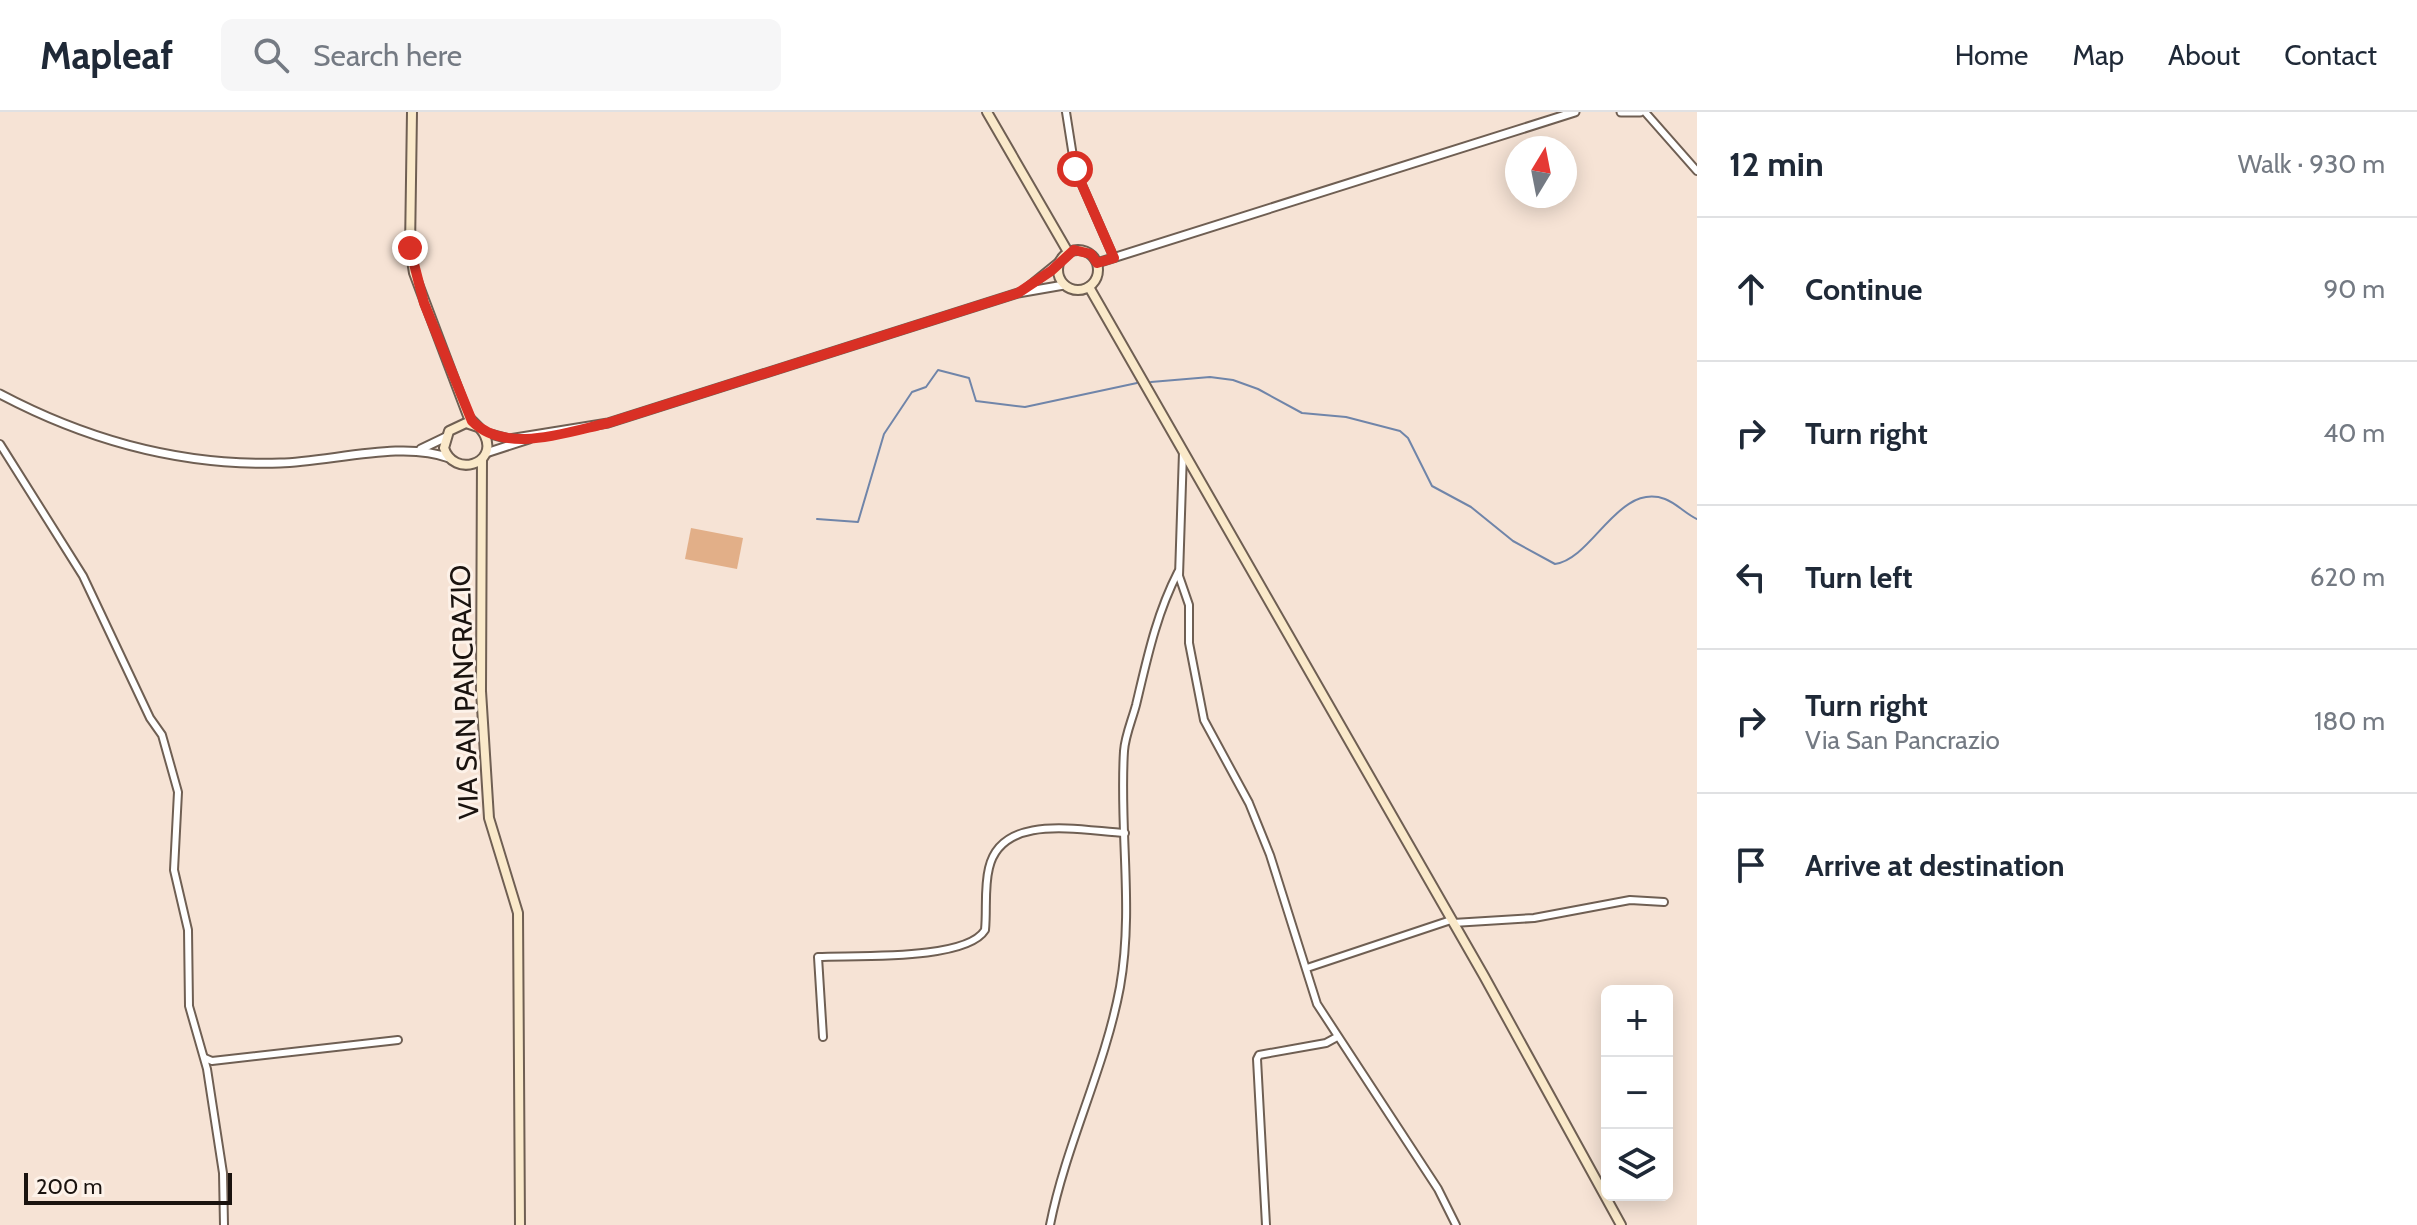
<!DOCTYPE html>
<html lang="en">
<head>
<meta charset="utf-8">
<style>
  body { margin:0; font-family:Cabin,sans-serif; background:#f6f6f7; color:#1f2937 }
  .controls { position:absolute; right:24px; bottom:24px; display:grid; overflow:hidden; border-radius:12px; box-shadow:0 4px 20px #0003 }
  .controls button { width:72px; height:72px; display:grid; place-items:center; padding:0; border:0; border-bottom:2px solid #e0e1e3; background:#fff; color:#1f2937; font:40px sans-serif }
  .compass { position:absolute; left:1505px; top:24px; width:72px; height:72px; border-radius:50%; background:#fff; box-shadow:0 4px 20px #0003; rotate:10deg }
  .scale { position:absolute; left:24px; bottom:20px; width:208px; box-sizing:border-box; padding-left:8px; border:4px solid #1a130f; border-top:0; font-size:22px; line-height:28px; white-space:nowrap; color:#1a130f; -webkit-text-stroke:6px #fdf2e9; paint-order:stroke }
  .stop { position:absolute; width:24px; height:24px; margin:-18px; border:6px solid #d93025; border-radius:50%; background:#fff }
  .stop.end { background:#d93025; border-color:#fff; box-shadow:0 2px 8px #0008 }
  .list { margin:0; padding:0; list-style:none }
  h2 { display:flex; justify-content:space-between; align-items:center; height:104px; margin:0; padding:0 32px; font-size:34px }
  h2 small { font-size:26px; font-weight:400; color:#747a83 }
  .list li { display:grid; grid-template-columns:52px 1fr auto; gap:24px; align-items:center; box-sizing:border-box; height:144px; padding:0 32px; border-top:2px solid #e0e1e3 }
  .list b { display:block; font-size:30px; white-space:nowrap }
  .list p { margin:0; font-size:26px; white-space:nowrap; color:#747a83 }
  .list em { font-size:26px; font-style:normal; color:#747a83 }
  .icon { flex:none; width:44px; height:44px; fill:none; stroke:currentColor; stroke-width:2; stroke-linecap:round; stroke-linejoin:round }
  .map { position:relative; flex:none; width:1697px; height:1113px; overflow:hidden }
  header { display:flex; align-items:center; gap:48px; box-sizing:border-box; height:112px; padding:0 40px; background:#fff; border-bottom:2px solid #e0e1e3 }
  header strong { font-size:38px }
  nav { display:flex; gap:44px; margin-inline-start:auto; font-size:28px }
  .search { width:560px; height:72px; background:#f6f6f7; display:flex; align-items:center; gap:20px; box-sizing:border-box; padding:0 28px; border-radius:12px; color:#747a83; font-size:30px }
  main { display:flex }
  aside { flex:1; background:#fff }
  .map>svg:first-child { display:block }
  .green { fill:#e2af88 }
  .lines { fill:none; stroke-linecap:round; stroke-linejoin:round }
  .stream { stroke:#7085a9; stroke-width:2 }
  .minor-casing { stroke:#6f5f53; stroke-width:10 }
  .tertiary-casing { stroke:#6f5f53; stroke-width:11 }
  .secondary-casing { stroke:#6f5f53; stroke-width:12 }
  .minor { stroke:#fff; stroke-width:6 }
  .tertiary { stroke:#fff; stroke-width:7 }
  .secondary { stroke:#fae9ca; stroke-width:8 }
  .route { stroke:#d93025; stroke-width:10 }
  .labels { text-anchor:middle; stroke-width:6; stroke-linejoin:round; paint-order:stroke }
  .street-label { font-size:28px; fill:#1a130f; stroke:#fdf2e9 }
</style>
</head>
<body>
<header>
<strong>Mapleaf</strong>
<div class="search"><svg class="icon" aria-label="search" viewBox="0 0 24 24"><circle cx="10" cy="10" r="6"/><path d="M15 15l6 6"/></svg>Search here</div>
<nav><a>Home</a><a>Map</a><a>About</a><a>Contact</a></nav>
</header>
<main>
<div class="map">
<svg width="1697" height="1113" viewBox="0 0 1697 1113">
  <rect width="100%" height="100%" fill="#f6e3d5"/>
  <polygon class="green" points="691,416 743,426 737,457 685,447"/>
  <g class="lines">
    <g class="stream">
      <path d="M1151,270L1210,265L1233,268L1258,277L1302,301L1346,305L1400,319L1408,326L1432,374L1471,395L1513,429L1555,452C1593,447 1618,370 1665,387C1676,391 1686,402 1697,407"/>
      <polyline points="817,407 858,410 884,322 912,280 926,275 938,258 969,266 976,289 1025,295 1137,271"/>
    </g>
    <defs>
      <g id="minor">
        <polyline points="1066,0 1075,57 1114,146"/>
        <polyline points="1645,0 1697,59"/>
        <polyline points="0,332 83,464 150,606 162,623 178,680 174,758 188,818 189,894 207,957 223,1061 224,1113"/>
        <polyline points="1183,340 1179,464 1189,493 1189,531 1204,608 1249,691 1270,743 1317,892 1438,1077 1456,1113"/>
        <polyline points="1453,811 1534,806 1630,788 1664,790"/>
        <polyline points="1307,856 1451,808"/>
        <path d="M823,925L818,845C854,843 966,849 985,818C987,798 984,776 989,756C1002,700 1082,719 1125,721"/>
        <polyline points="205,946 212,949 398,928"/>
        <path d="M1050,1113C1066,1032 1105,956 1120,875C1134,796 1119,718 1124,639C1125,624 1132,608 1136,593C1147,547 1156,503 1178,460"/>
        <polyline points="1266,1113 1257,947 1259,943 1326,931 1337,925"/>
      </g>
      <g id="tertiary">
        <polyline points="1621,0 1640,0"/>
        <polyline points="1097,151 1575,0"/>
        <polyline points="1027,176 1059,150"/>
        <path d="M0,282C87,328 181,354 280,351C330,350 403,328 449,346"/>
        <polyline points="483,320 509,327 608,311 1018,181 1064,173"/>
        <polyline points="421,337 446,325"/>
        <polyline points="486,341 529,327"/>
      </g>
      <g id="secondary">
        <path d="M412,0L410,136L414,161L468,304C473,311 482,316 485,324C498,352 454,366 444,336L449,319L466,311L478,315"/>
        <polyline points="987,0 1068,140"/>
        <circle cx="1078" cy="158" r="20"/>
        <polyline points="1089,175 1484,864 1621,1113"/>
        <polyline points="482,347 481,579 489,706 518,801 520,1113"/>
      </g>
    </defs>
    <use href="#minor" class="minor-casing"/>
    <use href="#tertiary" class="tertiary-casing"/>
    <use href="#secondary" class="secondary-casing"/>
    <use href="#minor" class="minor"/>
    <use href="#tertiary" class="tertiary"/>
    <use href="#secondary" class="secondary"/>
  </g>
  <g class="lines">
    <path class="route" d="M410,136L424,191L472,309C505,343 567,320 608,311L1018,181L1051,159L1074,138L1091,142L1097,151L1114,146L1075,57"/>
  </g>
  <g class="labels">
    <g class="street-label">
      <text transform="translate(464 580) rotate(-92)" y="10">VIA SAN PANCRAZIO</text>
    </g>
  </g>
</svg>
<div class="controls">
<button>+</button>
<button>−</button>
<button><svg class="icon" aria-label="layers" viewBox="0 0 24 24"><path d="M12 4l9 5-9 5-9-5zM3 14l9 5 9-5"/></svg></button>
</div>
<svg class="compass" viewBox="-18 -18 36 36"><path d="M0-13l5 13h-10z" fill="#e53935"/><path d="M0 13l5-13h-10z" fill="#747a83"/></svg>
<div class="scale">200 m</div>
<div class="stop" style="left:1075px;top:57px"></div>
<div class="stop end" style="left:410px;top:136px"></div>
</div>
<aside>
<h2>12 min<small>Walk · 930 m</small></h2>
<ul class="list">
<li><svg class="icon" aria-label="ahead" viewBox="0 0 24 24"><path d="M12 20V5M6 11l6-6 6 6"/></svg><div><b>Continue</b></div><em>90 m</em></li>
<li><svg class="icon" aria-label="right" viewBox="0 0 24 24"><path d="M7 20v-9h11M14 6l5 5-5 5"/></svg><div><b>Turn right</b></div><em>40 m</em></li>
<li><svg class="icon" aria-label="left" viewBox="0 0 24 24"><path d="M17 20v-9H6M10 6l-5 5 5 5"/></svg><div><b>Turn left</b></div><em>620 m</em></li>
<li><svg class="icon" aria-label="right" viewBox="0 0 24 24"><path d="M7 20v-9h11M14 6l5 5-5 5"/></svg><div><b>Turn right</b><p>Via San Pancrazio</p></div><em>180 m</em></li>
<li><svg class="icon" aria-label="arrive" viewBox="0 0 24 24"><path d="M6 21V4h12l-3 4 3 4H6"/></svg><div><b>Arrive at destination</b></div></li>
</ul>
</aside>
</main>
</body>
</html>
